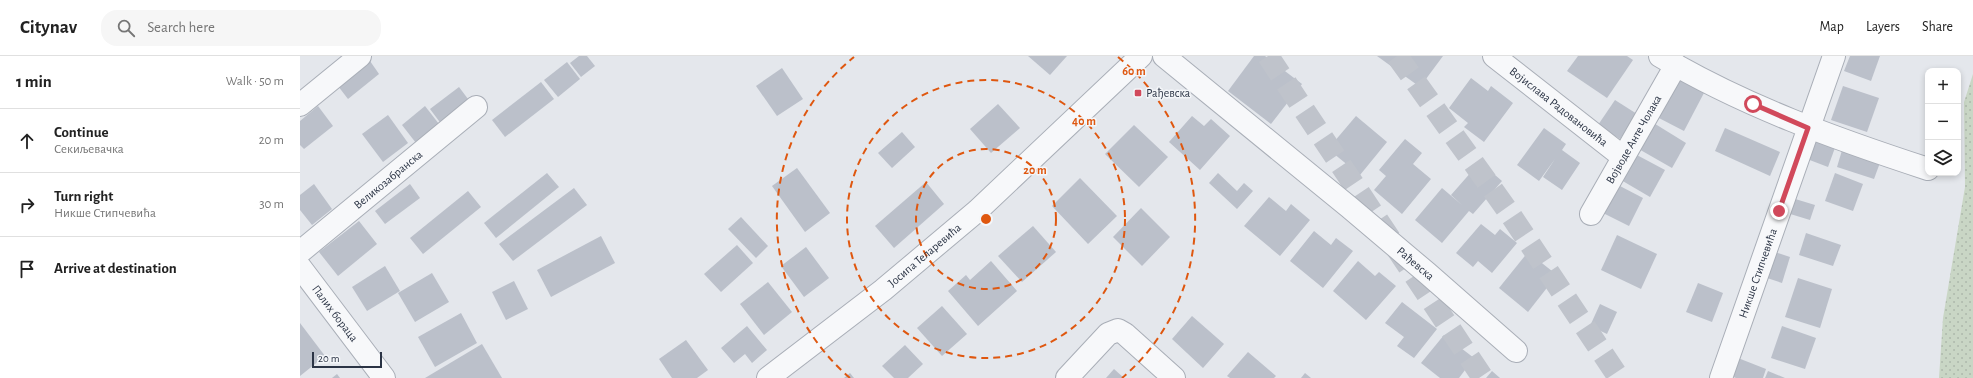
<!DOCTYPE html>
<html lang="en">
<head>
<meta charset="utf-8">
<style>
  body { margin:0; font-family:"Alegreya Sans",sans-serif; background:#f6f6f6; color:#222 }
  .controls { position:absolute; right:12px; top:12px; display:grid; overflow:hidden; border-radius:8px; box-shadow:0 2px 6px #0003 }
  .controls button { width:36px; height:36px; display:grid; place-items:center; padding:0; border:0; border-bottom:1px solid #e0e0e0; background:#fff; color:#222; font:20px sans-serif }
  .scale { position:absolute; left:12px; bottom:10px; width:70px; box-sizing:border-box; padding-left:4px; border:2px solid #2b3445; border-top:0; font-size:11px; line-height:14px; white-space:nowrap; color:#2b3445; -webkit-text-stroke:3px #f4f6f9; paint-order:stroke }
  .stop { position:absolute; width:12px; height:12px; margin:-9px; border:3px solid #d1495b; border-radius:50%; background:#fff }
  .stop.end { background:#d1495b; border-color:#fff; box-shadow:0 1px 4px #0008 }
  .list { margin:0; padding:0; list-style:none }
  h2 { display:flex; justify-content:space-between; align-items:center; height:52px; margin:0; padding:0 16px; font-size:17px }
  h2 small { font-size:13px; font-weight:400; color:#767676 }
  .list li { display:grid; grid-template-columns:26px 1fr auto; gap:12px; align-items:center; box-sizing:border-box; height:64px; padding:0 16px; border-top:1px solid #e0e0e0 }
  .list b { display:block; font-size:15px; white-space:nowrap }
  .list p { margin:0; font-size:13px; white-space:nowrap; color:#767676 }
  .list em { font-size:13px; font-style:normal; color:#767676 }
  .icon { flex:none; width:22px; height:22px; fill:none; stroke:currentColor; stroke-width:2; stroke-linecap:round; stroke-linejoin:round }
  .map { position:relative; flex:none; width:1673px; height:322px; overflow:hidden }
  header { display:flex; align-items:center; gap:24px; box-sizing:border-box; height:56px; padding:0 20px; background:#fff; border-bottom:1px solid #e0e0e0 }
  header strong { font-size:19px }
  nav { display:flex; gap:22px; margin-inline-start:auto; font-size:14px }
  .search { width:280px; height:36px; background:#f6f6f6; display:flex; align-items:center; gap:10px; box-sizing:border-box; padding:0 14px; border-radius:16px; color:#767676; font-size:15px }
  main { display:flex }
  aside { flex:1; background:#fff }
  .map>svg:first-child { display:block }
  .grass { fill:url(#grass-dots) }
  .building { fill:#bbc0ca }
  .lines { fill:none; stroke-linecap:round; stroke-linejoin:round }
  .highway-tunnel { stroke:#bfc3cb; stroke-width:22; stroke-dasharray:22 11; stroke-linecap:butt }
  .minor-casing { stroke:#a9aeb7; stroke-width:24 }
  .minor { stroke:#f7f8fa; stroke-width:22 }
  .route { stroke:#d1495b; stroke-width:5 }
  .ring { fill:none; stroke:#df570f; stroke-width:2; stroke-dasharray:7 5 }
  .poi-dot { fill:#d1495b; stroke:#f4f6f9; stroke-width:1.5 }
  .labels { text-anchor:middle; stroke-width:3; stroke-linejoin:round; paint-order:stroke }
  .poi-label { font-size:12px; fill:#2b3445; stroke:#f4f6f9; text-anchor:start }
  .street-label { font-size:12px; fill:#2b3445; stroke:#f4f6f9 }
  .centre { fill:#df570f; stroke:#f4f6f9; stroke-width:2 }
  .ring-label { font-size:12px; text-anchor:middle; font-weight:bold; fill:#df570f; stroke:#f4f6f9; stroke-width:3; stroke-linejoin:round; paint-order:stroke }
</style>
</head>
<body>
<header>
<strong>Citynav</strong>
<div class="search"><svg class="icon" aria-label="search" viewBox="0 0 24 24"><circle cx="10" cy="10" r="6"/><path d="M15 15l6 6"/></svg>Search here</div>
<nav><a>Map</a><a>Layers</a><a>Share</a></nav>
</header>
<main>
<aside>
<h2>1 min<small>Walk · 50 m</small></h2>
<ul class="list">
<li><svg class="icon" aria-label="ahead" viewBox="0 0 24 24"><path d="M12 20V5M6 11l6-6 6 6"/></svg><div><b>Continue</b><p>Секиљевачка</p></div><em>20 m</em></li>
<li><svg class="icon" aria-label="right" viewBox="0 0 24 24"><path d="M7 20v-9h11M14 6l5 5-5 5"/></svg><div><b>Turn right</b><p>Никше Стипчевића</p></div><em>30 m</em></li>
<li><svg class="icon" aria-label="arrive" viewBox="0 0 24 24"><path d="M6 21V4h12l-3 4 3 4H6"/></svg><div><b>Arrive at destination</b></div></li>
</ul>
</aside>
<div class="map">
<svg width="1673" height="322" viewBox="0 0 1673 322">
  <defs>
    <pattern id="grass-dots" width="8" height="8" patternUnits="userSpaceOnUse"><rect width="8" height="8" fill="#c9d6c5"/><path d="M2 2h.1M6 6h.1" fill="none" stroke="#adb8ab" stroke-width="1.8" stroke-linecap="round"/></pattern>
  </defs>
  <rect width="100%" height="100%" fill="#e4e7ec"/>
  <polygon class="grass" points="1673,18 1673,322 1639,322 1643,262 1665,131 1664,46"/>
  <g class="building">
    <polygon points="279,0 287,0 295,10 281,21 270,7"/>
    <polygon points="728,0 767,0 750,19"/>
    <polygon points="954,0 965,0 1002,28 971,68 928,35"/>
    <polygon points="1077,0 1143,0 1120,31"/>
    <polygon points="1278,0 1327,0 1333,4 1307,42 1267,15"/>
    <polygon points="1550,0 1580,0 1571,25 1544,15"/>
    <polygon points="70,5 79,18 48,43 38,30"/>
    <polygon points="267,6 280,23 258,41 244,24"/>
    <polygon points="482,12 503,43 477,60 456,30"/>
    <polygon points="1376,19 1405,35 1384,75 1355,60"/>
    <polygon points="1171,22 1188,35 1191,30 1213,47 1184,86 1164,71 1168,67 1149,52"/>
    <polygon points="241,26 254,43 205,81 192,64"/>
    <polygon points="1543,30 1579,42 1567,76 1531,64"/>
    <polygon points="159,31 171,47 142,69 130,53"/>
    <polygon points="1315,44 1337,58 1320,83 1298,69"/>
    <polygon points="698,48 720,72 691,97 670,73"/>
    <polygon points="18,50 33,70 4,93 0,89 0,65"/>
    <polygon points="125,50 139,68 116,87 102,69"/>
    <polygon points="88,59 108,87 83,106 62,78"/>
    <polygon points="892,60 904,70 911,63 930,80 900,114 869,86"/>
    <polygon points="1056,60 1087,86 1060,119 1028,93"/>
    <polygon points="1352,66 1386,87 1372,112 1337,92"/>
    <polygon points="834,69 868,101 839,131 805,98"/>
    <polygon points="1244,72 1266,88 1262,94 1280,107 1262,134 1243,121 1255,103 1239,125 1217,109"/>
    <polygon points="1425,72 1480,96 1470,120 1415,95"/>
    <polygon points="602,76 615,91 592,112 578,97"/>
    <polygon points="1514,81 1536,89 1528,111 1507,103"/>
    <polygon points="1105,83 1122,97 1113,108 1131,123 1102,158 1074,134 1086,120 1079,114"/>
    <polygon points="1543,91 1581,104 1574,123 1537,111"/>
    <polygon points="1335,98 1365,114 1350,141 1321,124"/>
    <polygon points="1180,106 1202,125 1173,158 1169,155 1142,187 1115,164 1142,132 1162,149 1151,139"/>
    <polygon points="497,112 530,157 505,176 472,130"/>
    <polygon points="247,117 259,131 196,182 184,167"/>
    <polygon points="918,117 937,135 944,127 953,135 937,153 909,127"/>
    <polygon points="1535,117 1563,128 1553,155 1525,145"/>
    <polygon points="780,122 817,160 788,188 752,150"/>
    <polygon points="626,126 644,148 594,192 575,170"/>
    <polygon points="14,128 32,153 12,169 0,154 0,139"/>
    <polygon points="110,128 120,142 85,168 75,155"/>
    <polygon points="1318,129 1343,142 1329,170 1303,157"/>
    <polygon points="274,132 287,149 213,205 199,188"/>
    <polygon points="168,135 181,151 123,198 110,182"/>
    <polygon points="969,141 986,155 991,148 1010,164 980,200 944,170"/>
    <polygon points="1492,142 1515,149 1510,164 1487,157"/>
    <polygon points="841,152 870,181 842,210 813,181"/>
    <polygon points="441,161 468,190 456,202 428,173"/>
    <polygon points="59,165 77,188 38,220 19,196"/>
    <polygon points="1181,168 1195,179 1200,173 1217,187 1192,217 1178,205 1173,211 1156,197"/>
    <polygon points="733,170 756,196 722,226 698,200"/>
    <polygon points="1014,175 1031,189 1036,182 1053,195 1023,232 990,205"/>
    <polygon points="1506,177 1541,189 1533,210 1499,199"/>
    <polygon points="1317,179 1357,198 1341,233 1301,214"/>
    <polygon points="301,180 315,207 251,241 237,214"/>
    <polygon points="437,189 453,207 421,236 404,218"/>
    <polygon points="506,191 529,222 504,241 481,210"/>
    <polygon points="1472,195 1490,201 1482,227 1464,221"/>
    <polygon points="1228,196 1257,219 1228,256 1199,232"/>
    <polygon points="691,205 717,235 678,270 648,235 666,219 670,224"/>
    <polygon points="1058,205 1075,220 1079,216 1096,230 1066,264 1033,235"/>
    <polygon points="85,210 100,235 67,255 52,231"/>
    <polygon points="132,217 149,246 115,266 98,237"/>
    <polygon points="1498,222 1532,233 1520,272 1485,261"/>
    <polygon points="214,225 228,253 206,264 192,236"/>
    <polygon points="468,226 492,256 464,279 440,248"/>
    <polygon points="1398,227 1423,237 1412,266 1386,256"/>
    <polygon points="1102,246 1137,273 1114,302 1097,290 1104,281 1085,267"/>
    <polygon points="1300,248 1317,256 1307,278 1290,270"/>
    <polygon points="642,250 667,278 642,300 617,272"/>
    <polygon points="161,257 177,287 135,311 118,281"/>
    <polygon points="892,260 924,288 903,312 872,283"/>
    <polygon points="0,267 25,300 0,320"/>
    <polygon points="447,270 467,294 452,307 445,298 434,307 421,292"/>
    <polygon points="1482,270 1516,282 1505,313 1471,302"/>
    <polygon points="1144,279 1174,302 1159,322 1140,322 1121,307"/>
    <polygon points="386,284 408,314 397,322 372,322 359,303"/>
    <polygon points="182,288 202,322 125,322"/>
    <polygon points="605,289 623,308 608,322 594,322 582,310"/>
    <polygon points="948,296 976,320 974,322 930,322 927,320"/>
    <polygon points="1438,302 1466,313 1463,322 1436,322 1431,320"/>
    <polygon points="814,313 824,322 806,322"/>
    <polygon points="1192,315 1200,322 1186,322"/>
    <polygon points="1468,315 1485,322 1465,322"/>
    <polygon points="550,317 554,322 544,322"/>
    <polygon points="1005,317 1011,322 1001,322"/>
    <polygon points="37,318 40,322 32,322"/>
  </g>
  <g class="lines">
    <g class="highway-tunnel">
      <polyline points="968,0 1183,322"/>
      <polyline points="1097,0 1210,158 1319,322"/>
    </g>
    <defs>
      <g id="minor">
        <path id="s1" d="M864,0L1049,151L1127,217L1216,295"/>
        <path id="s2" d="M1194,0L1323,101"/>
        <path d="M1360,0C1444,50 1536,83 1628,113"/>
        <polyline points="0,49 60,0"/>
        <path id="s3" d="M1291,158L1376,9"/>
        <path id="s4" d="M0,196L176,51"/>
        <path id="s5" d="M0,211L84,322"/>
        <path id="s6" d="M468,322L583,234L677,155L841,0"/>
        <polyline points="767,322 808,278 818,274 825,278 874,322"/>
        <path id="s7" d="M1421,322L1534,0"/>
      </g>
    </defs>
    <use href="#minor" class="minor-casing"/>
    <use href="#minor" class="minor"/>
  </g>
  <g class="lines">
    <polyline class="route" points="1453,48 1508,72 1479,155"/>
  </g>
  <g class="ring">
    <circle cx="686" cy="163" r="70"/>
    <circle cx="686" cy="163" r="139"/>
    <path d="M550 322A209 209 0 0 1 554 1M818 1A209 209 0 0 1 822 322"/>
  </g>
  <rect class="poi-dot" x="834" y="33" width="8" height="8" rx="2"/>
  <g class="labels">
    <g class="poi-label">
      <text x="846" y="41">Рађевска</text>
    </g>
    <g class="street-label">
      <text dy="4" stroke="none"><textPath href="#s2" startOffset="82">Војислава Радовановића</textPath></text>
      <text dy="4" stroke="none"><textPath href="#s3" startOffset="86">Војводе Анте Чолака</textPath></text>
      <text dy="4" stroke="none"><textPath href="#s4" startOffset="114">Великозабранска</textPath></text>
      <text dy="4" stroke="none"><textPath href="#s6" startOffset="199">Јосипа Теларевића</textPath></text>
      <text dy="4" stroke="none"><textPath href="#s1" startOffset="326">Рађевска</textPath></text>
      <text dy="4" stroke="none"><textPath href="#s7" startOffset="111">Никше Стипчевића</textPath></text>
      <text dy="4" stroke="none"><textPath href="#s5" startOffset="58">Палих бораца</textPath></text>
    </g>
  </g>
  <circle cx="686" cy="163" r="6" class="centre"/>
  <g class="ring-label">
    <text x="834" y="19">60 m</text>
    <text x="784" y="69">40 m</text>
    <text x="735" y="118">20 m</text>
  </g>
</svg>
<div class="controls">
<button>+</button>
<button>−</button>
<button><svg class="icon" aria-label="layers" viewBox="0 0 24 24"><path d="M12 4l9 5-9 5-9-5zM3 14l9 5 9-5"/></svg></button>
</div>
<div class="scale">20 m</div>
<div class="stop" style="left:1453px;top:48px"></div>
<div class="stop end" style="left:1479px;top:155px"></div>
</div>
</main>
</body>
</html>
